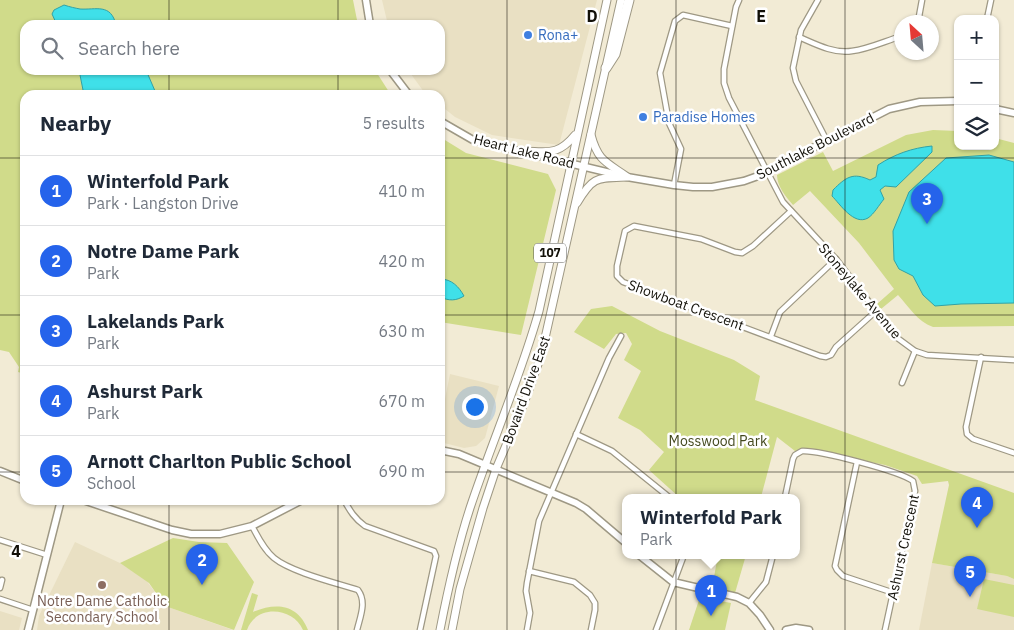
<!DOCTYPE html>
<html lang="en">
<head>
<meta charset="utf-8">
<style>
  body { margin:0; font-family:"IBM Plex Sans",sans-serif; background:#f6f6f7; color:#1f2937 }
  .controls { position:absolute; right:15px; top:15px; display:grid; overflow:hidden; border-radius:10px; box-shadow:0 1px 4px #0004 }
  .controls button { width:45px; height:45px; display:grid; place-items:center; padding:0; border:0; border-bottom:1px solid #e0e1e3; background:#fff; color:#1f2937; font:25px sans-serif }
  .compass { position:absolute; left:894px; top:15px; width:45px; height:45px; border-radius:50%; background:#fff; box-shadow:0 1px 4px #0004; rotate:334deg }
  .you { position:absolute; left:474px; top:406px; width:18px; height:18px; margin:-12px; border:4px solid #fff; border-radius:50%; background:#1a73e8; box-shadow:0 0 0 8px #1a73e833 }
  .badge { display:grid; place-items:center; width:32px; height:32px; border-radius:50%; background:#2563eb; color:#fff; font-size:16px; font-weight:700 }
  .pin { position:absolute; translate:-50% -41px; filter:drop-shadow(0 1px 2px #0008) }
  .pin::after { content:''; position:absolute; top:26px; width:18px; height:15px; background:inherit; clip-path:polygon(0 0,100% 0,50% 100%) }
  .popup { position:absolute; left:622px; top:494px; width:178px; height:65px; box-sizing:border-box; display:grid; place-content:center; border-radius:10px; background:#fff; filter:drop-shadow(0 1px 4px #0005); font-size:16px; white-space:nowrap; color:#747a83 }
  .popup b { font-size:19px; color:#1f2937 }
  .popup::after { content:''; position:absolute; left:50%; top:100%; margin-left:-10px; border:10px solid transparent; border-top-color:#fff }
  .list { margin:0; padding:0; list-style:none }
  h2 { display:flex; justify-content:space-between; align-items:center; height:65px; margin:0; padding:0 20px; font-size:21px }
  h2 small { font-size:16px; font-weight:400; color:#747a83 }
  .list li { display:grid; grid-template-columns:32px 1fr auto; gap:15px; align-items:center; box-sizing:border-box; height:70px; padding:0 20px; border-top:1px solid #e0e1e3 }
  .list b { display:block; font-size:19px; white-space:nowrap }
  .list p { margin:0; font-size:16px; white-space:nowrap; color:#747a83 }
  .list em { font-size:16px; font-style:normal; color:#747a83 }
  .icon { flex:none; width:28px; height:28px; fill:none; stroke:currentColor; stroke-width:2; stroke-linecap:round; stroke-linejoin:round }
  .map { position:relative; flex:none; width:1014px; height:630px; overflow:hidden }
  .search { position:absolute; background:#fff; box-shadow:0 1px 4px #0004; left:20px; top:20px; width:425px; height:55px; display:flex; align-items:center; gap:12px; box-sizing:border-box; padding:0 18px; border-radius:15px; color:#747a83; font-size:19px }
  .panel { position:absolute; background:#fff; box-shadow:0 1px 4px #0004; left:20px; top:90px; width:425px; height:415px; border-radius:15px }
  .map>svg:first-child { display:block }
  .built { fill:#e9e0c3 }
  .green { fill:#d0db8a }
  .water { fill:#3fe0e9; stroke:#32a2a6 }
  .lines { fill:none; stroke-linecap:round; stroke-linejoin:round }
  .street-casing { stroke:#9e9884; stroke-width:7 }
  .secondary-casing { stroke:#9e9884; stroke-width:9 }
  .primary-casing { stroke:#9e9884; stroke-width:9 }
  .highway-casing { stroke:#9e9884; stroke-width:11 }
  .street { stroke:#fff; stroke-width:4.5 }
  .secondary { stroke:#fff; stroke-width:6 }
  .primary { stroke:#fff; stroke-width:7 }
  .highway { stroke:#fff; stroke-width:9 }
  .grid { fill:none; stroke:#121008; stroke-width:1; stroke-opacity:0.55 }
  .shop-dot { fill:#3f7fe0; stroke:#fff; stroke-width:2 }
  .education-dot { fill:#8d6e63; stroke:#fff; stroke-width:2 }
  .labels { text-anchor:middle; stroke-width:5; stroke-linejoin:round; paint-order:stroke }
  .shield { fill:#fff; stroke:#595852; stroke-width:1 }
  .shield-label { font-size:12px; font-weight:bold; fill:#121008 }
  .shop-label { font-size:14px; fill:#366cbe; stroke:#fff; text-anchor:start }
  .street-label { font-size:14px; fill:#121008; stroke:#fff }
  .park-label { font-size:14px; fill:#44491f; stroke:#fff }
  .education-label { font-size:14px; fill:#785e54; stroke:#fff }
  .grid-label { font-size:16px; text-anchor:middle; font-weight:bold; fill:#121008; stroke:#fff; stroke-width:5; stroke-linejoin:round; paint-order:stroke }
</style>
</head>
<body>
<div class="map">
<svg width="1014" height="630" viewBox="0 0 1014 630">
  <rect width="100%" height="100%" fill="#f2ebd5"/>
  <g class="built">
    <polygon points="382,0 597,0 559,145 492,135 455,117 440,105 440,95 427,95 424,92 408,70 440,70 440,25 388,25"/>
    <polygon points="450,374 499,386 485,438 476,446 464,448 440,442 440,424"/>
    <polygon points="75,542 120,563 146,580 165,606 233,630 37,630 39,616"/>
    <polygon points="932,563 1007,576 1014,579 1014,630 919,630"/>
    <polygon points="0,611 22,618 19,630 0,630"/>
  </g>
  <g class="green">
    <polygon points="0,0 353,0 358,25 25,25 25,70 375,70 391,95 25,95 25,374 18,372 19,367 9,352 0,350"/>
    <path d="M933,130L958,131V146H995V138L1014,143V326L933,327C917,321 909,307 898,295L881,309L877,304L894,289L859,243L810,191L793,205C786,197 777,186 777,175L823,152L833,171L906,135Z"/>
    <polygon points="440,137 466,153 548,174 556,190 521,335 440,322"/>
    <polygon points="612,306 660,331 734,360 760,376 755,400 1014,493 1014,579 1007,576 932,563 949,485 948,481 922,484 917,476 885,465 807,449 795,451 777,437 761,497 679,497 649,470 664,452 640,430 618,418 641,371 624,360 632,344 626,333 616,334 604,349 574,332 591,309"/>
    <polygon points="173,538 199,542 227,543 254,582 234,630 165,606 149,583 120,563"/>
    <polygon points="718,555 746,555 735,593 712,588"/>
    <polygon points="984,579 1014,585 1014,617 977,609"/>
    <path d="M252,593L258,595L253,612C276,602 298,604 308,630H303C293,607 256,604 247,630H241Z"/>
    <polygon points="700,597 731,603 725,630 689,630"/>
  </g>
  <g class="water">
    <path d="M64,5C70,7 75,8 80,9C96,10 111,3 116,25H57L52,14L54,10Z"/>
    <polygon points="79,70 146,70 155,91 154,95 84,95"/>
    <path d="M932,146V152L896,187L885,186L880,190L884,199C879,205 874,214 868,218C854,226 840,204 832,196L833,190C846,177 853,172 870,180L876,177L878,165C895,154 912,148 932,146Z"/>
    <polygon points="989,155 1014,162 1014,303 961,304 935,306 923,295 913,276 899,269 894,260 893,231 909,192 946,158"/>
    <path d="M440,279C452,279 459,287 464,296C456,301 449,301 440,297Z"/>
  </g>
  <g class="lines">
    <defs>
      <g id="street">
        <polyline points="739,0 736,7 724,69 724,83 729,98 783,202 836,259 896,337 915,351 927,355 1014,360"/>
        <polyline points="818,0 801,30 793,68 796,81 827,141"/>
        <polyline points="987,19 991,0"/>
        <polyline points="918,22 922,0"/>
        <path d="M799,37C815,44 834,54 852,51C869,49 885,41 902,36"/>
        <polyline points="674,185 681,149 669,123 660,73 675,21 683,15 732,26"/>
        <polyline points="791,211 753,246 742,253 735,252 701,239 634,226 625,231 617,266 617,276 623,282 820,356 826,357 831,355 836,347 876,311"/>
        <polyline points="771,336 780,312 836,259"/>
        <polyline points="981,357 966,427 967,434 973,439 1014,453"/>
        <polyline points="902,383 915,351"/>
        <polyline points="576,434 612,451 669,497"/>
        <polyline points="857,462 835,566 837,570 843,576 894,593"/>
        <path d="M785,497L793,459L795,455L802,451C819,450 899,471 913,481L915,491L885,630"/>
        <path d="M344,500C350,511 355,519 365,526L434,551L436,556L420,630"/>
        <path d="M252,526C258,537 264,550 274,558C291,572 336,583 358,590C367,602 360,617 357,630"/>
        <polyline points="0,540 47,555"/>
        <polyline points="529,571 574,582 590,595 595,603 595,610 591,630"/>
        <polyline points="0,588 2,580"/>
        <polyline points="0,599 33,610"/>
        <polyline points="749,603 766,582 773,555"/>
        <polyline points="527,630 530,613 526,591 527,583 539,521 609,358 621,336"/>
        <polyline points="656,630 684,555"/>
      </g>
      <g id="secondary">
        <polyline points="366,0 370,25"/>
        <polyline points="390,70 409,95"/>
        <polyline points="995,109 1014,113"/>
        <polyline points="440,121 473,140 627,177 674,185 693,187 712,187 744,181 758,176 889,109 920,102 958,101"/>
        <polyline points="440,450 459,454 576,503 586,509 626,543"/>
        <polyline points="0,471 25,481"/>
        <polyline points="83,500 172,530 191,534 220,534 252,526 302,500"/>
        <polyline points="639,555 673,582 737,597 749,603 760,615 770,630"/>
        <polyline points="28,630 61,500"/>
        <polyline points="786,630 796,628 809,630"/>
      </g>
      <g id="primary">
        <path d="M591,135C598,161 606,162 626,176"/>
        <path d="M521,151C547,151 557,157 575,135"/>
        <path d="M577,203C593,176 597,178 627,177"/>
        <path d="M440,630C448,589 457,548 470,508C492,442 520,378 539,311L607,0"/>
        <polyline points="452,630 460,589 483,508 496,469 524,403 541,356 621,0"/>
      </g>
      <polyline id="highway" points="606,68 615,54 629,0"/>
    </defs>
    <use href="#street" class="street-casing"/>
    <use href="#secondary" class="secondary-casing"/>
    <use href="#primary" class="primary-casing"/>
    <use href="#highway" class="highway-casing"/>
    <use href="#street" class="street"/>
    <use href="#secondary" class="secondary"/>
    <use href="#primary" class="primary"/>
    <use href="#highway" class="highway"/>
  </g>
  <path class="grid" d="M169,0V25M338,0V25M507,0V630M676,0V630M845,0V630M169,70V95M338,70V95M0,158H25M440,158H1014M0,315H25M440,315H1014M0,472H25M440,472H1014M169,500V630M338,500V630"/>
  <g class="shop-dot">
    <circle cx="528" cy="35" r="5"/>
    <circle cx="643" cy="117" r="5"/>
  </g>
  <circle class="education-dot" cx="102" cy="585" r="5"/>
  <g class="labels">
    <rect class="shield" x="534" y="243.5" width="32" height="19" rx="4"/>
    <g class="shield-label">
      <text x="550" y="257">107</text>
    </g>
    <g class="shop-label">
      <text x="538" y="40">Rona+</text>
      <text x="653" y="122">Paradise Homes</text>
    </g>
    <g class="street-label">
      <text transform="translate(815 146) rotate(-27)" y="5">Southlake Boulevard</text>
      <text transform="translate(524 151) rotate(14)" y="5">Heart Lake Road</text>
      <text transform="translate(860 291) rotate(50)" y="5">Stoneylake Avenue</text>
      <text transform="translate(686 305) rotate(20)" y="5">Showboat Crescent</text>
      <text transform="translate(526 390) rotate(-70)" y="5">Bovaird Drive East</text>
      <text transform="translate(903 547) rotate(-78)" y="5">Ashurst Crescent</text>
    </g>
    <g class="park-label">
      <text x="718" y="446">Mosswood Park</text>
    </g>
    <g class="education-label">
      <text x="102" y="606">Notre Dame Catholic<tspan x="102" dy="16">Secondary School</tspan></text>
    </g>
  </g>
  <g class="grid-label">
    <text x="592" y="22">D</text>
    <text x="761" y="22">E</text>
    <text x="16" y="557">4</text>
  </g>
</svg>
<div class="controls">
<button>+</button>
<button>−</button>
<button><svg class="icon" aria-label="layers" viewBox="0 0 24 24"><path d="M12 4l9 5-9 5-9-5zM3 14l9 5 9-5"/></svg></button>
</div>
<svg class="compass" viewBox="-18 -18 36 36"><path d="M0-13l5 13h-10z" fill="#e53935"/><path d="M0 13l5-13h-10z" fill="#747a83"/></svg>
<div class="you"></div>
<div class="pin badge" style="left:711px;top:616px">1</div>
<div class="popup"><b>Winterfold Park</b>Park</div>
<div class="pin badge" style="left:202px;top:585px">2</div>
<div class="pin badge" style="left:927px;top:224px">3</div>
<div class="pin badge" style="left:977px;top:528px">4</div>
<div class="pin badge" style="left:970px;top:597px">5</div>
<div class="search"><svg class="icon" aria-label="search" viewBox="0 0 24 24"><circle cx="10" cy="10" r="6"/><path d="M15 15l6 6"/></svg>Search here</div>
<section class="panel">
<h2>Nearby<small>5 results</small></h2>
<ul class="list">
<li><span class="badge">1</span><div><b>Winterfold Park</b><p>Park · Langston Drive</p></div><em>410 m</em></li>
<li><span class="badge">2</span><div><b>Notre Dame Park</b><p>Park</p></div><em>420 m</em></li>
<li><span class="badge">3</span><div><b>Lakelands Park</b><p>Park</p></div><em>630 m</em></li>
<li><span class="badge">4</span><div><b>Ashurst Park</b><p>Park</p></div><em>670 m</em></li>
<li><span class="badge">5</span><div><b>Arnott Charlton Public School</b><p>School</p></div><em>690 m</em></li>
</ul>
</section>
</div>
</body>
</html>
